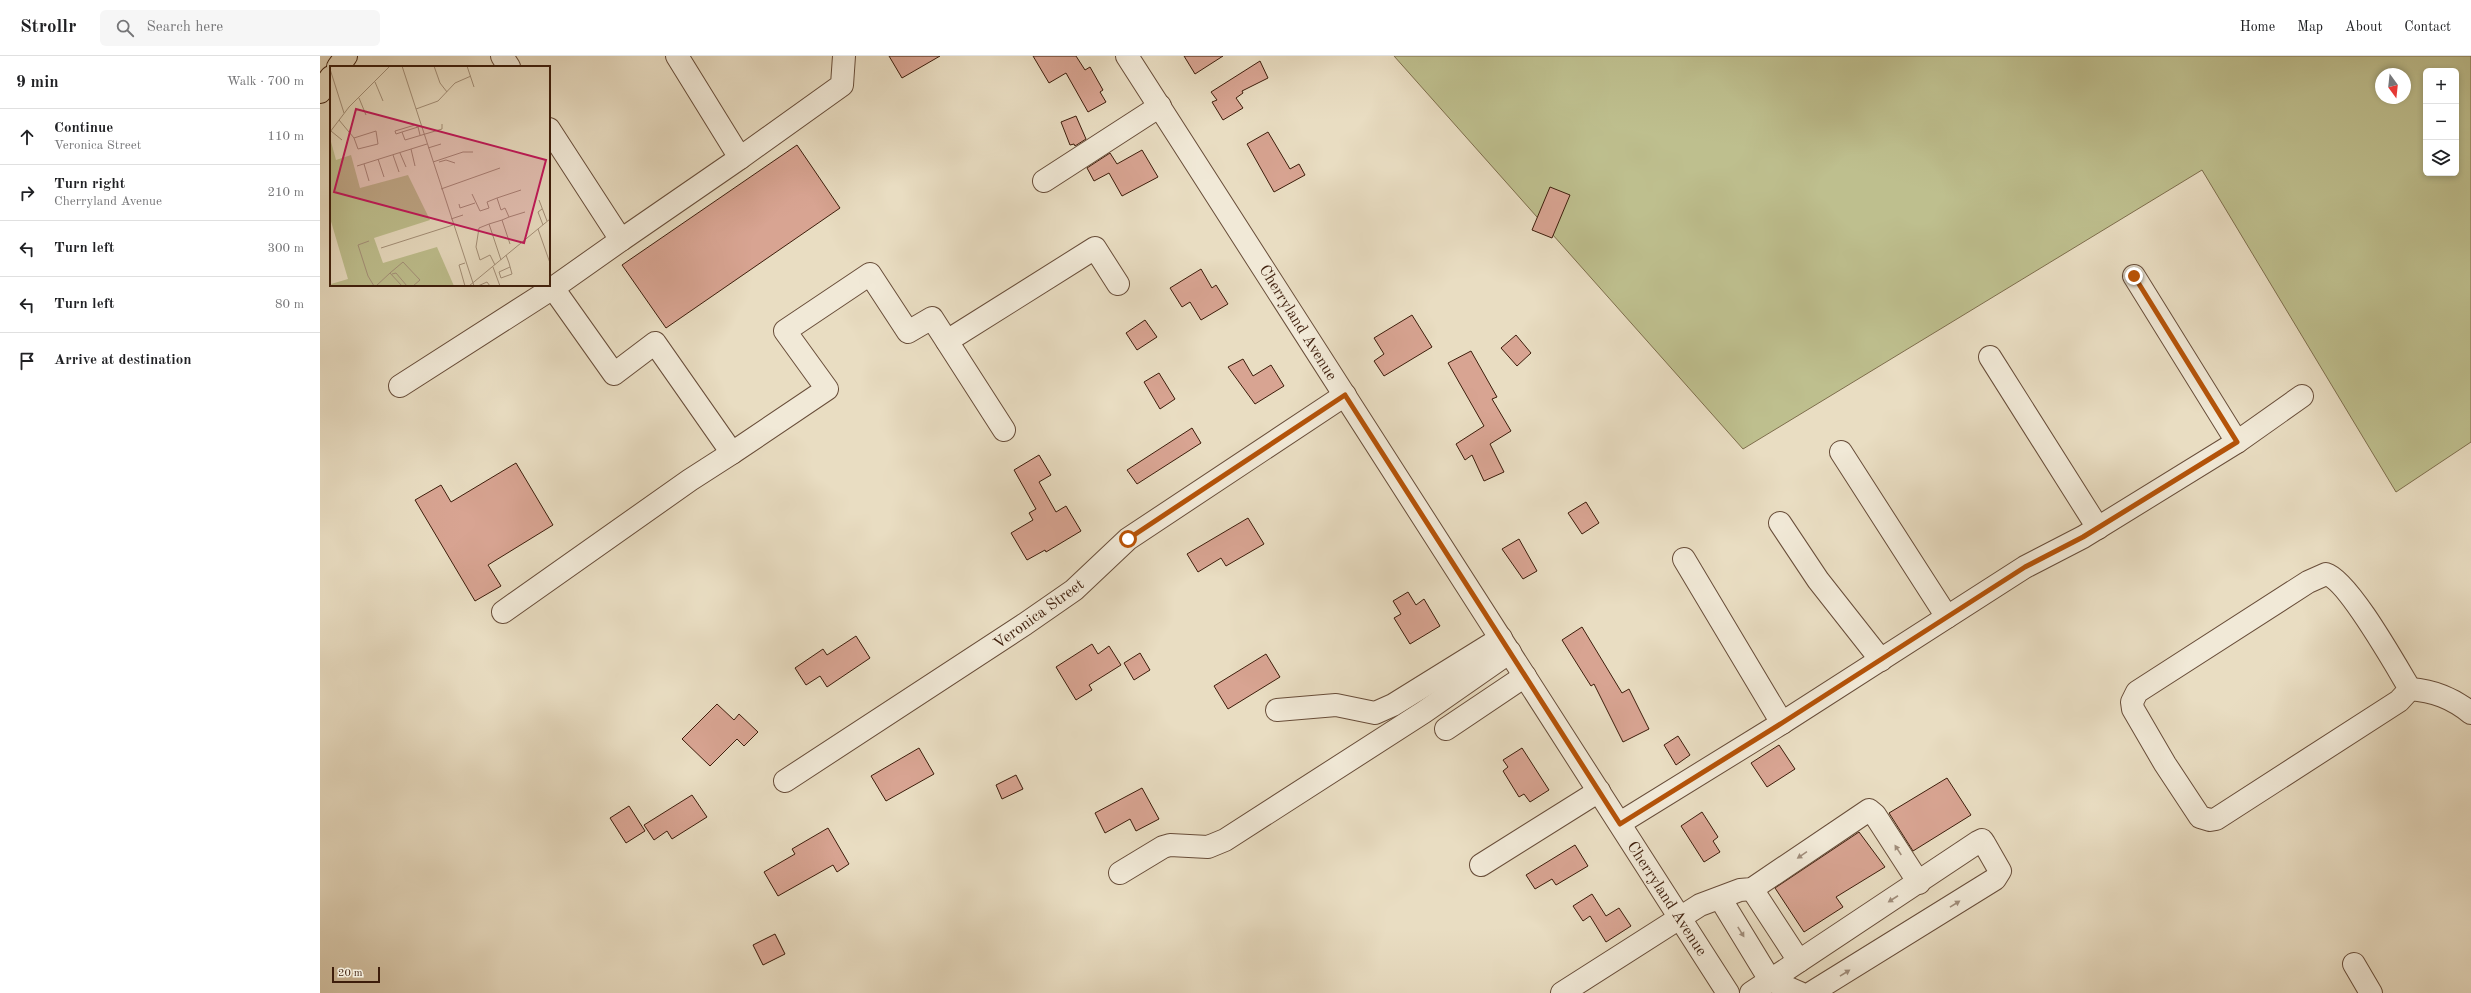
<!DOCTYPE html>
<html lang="en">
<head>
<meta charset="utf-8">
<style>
  body { margin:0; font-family:"Old Standard TT",serif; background:#f6f6f6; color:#202124 }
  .controls { position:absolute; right:12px; top:12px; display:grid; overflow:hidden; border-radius:6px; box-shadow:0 2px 6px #0003 }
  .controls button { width:36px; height:36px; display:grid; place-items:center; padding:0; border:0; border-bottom:1px solid #e0e0e0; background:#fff; color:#202124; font:20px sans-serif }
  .compass { position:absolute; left:2055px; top:12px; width:36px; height:36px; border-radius:50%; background:#fff; box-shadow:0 2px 6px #0003; rotate:165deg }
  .scale { position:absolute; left:12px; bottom:10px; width:48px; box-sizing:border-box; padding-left:4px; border:2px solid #3d1d0b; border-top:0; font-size:11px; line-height:14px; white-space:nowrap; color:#3d1d0b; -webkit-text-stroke:3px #f1e9d7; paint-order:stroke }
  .stop { position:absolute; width:12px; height:12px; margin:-9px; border:3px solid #b45309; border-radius:50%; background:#fff }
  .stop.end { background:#b45309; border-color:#fff; box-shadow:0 1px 4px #0008 }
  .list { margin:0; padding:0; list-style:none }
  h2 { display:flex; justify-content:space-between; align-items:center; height:52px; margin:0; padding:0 16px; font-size:17px }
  h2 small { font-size:13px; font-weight:400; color:#757577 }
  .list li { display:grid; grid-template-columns:26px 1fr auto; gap:12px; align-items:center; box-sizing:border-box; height:56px; padding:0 16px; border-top:1px solid #e0e0e0 }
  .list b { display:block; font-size:15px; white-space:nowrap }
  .list p { margin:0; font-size:13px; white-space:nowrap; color:#757577 }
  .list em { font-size:13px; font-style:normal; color:#757577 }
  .icon { flex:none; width:22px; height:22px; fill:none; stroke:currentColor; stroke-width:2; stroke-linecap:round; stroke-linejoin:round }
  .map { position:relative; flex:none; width:2151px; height:937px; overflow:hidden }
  header { display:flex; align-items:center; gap:24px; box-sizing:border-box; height:56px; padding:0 20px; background:#fff; border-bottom:1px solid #e0e0e0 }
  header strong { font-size:19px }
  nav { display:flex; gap:22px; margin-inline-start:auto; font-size:14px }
  .search { width:280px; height:36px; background:#f6f6f6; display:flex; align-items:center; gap:10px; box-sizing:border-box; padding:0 14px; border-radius:6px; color:#757577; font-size:15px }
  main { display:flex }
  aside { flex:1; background:#fff }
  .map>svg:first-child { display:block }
  .green { fill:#bebf8e; stroke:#7e6e4c; fill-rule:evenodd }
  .building { fill:#d8a492; stroke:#3d1d0b }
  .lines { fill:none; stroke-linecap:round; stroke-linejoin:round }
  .minor-casing { stroke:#684d39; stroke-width:24 }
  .major-casing { stroke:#3d1d0b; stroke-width:24 }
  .minor { stroke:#f1e9d7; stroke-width:22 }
  .major { stroke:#e9ddc2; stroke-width:22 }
  .oneway { fill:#a08d7b }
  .route { stroke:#b45309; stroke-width:5 }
  .labels { text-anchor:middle; stroke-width:3.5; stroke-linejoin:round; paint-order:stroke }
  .street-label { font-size:16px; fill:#3d1d0b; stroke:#f1e9d7 }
  .inset-road { fill:none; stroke:#a49079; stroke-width:1 }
  .view { fill:#c2185b; fill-opacity:0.15; stroke:#c2185b; stroke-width:2 }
  .inset-edge { fill:none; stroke:#3d1d0b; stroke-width:2 }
</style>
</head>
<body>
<header>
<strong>Strollr</strong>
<div class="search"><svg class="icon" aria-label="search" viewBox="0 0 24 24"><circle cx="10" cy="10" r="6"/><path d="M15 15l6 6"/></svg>Search here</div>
<nav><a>Home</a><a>Map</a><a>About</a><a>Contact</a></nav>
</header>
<main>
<aside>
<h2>9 min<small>Walk · 700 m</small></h2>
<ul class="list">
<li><svg class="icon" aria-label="ahead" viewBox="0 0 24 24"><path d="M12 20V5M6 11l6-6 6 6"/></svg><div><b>Continue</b><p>Veronica Street</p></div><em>110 m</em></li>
<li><svg class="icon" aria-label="right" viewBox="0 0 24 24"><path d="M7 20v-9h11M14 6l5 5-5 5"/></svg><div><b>Turn right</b><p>Cherryland Avenue</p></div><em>210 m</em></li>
<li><svg class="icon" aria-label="left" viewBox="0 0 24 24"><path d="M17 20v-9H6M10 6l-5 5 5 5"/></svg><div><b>Turn left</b></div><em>300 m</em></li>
<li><svg class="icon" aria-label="left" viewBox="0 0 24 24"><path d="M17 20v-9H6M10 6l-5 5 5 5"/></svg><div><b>Turn left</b></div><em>80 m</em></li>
<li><svg class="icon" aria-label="arrive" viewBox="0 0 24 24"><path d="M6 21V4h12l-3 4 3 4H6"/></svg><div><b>Arrive at destination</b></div></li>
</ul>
</aside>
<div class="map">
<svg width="2151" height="937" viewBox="0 0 2151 937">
  <rect width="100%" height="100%" fill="#e9ddc2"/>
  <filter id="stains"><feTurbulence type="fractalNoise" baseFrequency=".005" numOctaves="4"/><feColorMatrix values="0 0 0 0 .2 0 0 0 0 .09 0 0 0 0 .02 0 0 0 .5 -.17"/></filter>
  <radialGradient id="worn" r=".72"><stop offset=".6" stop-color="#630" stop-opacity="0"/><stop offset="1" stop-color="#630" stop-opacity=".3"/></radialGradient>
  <path class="green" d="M1074,0H2151V386L2076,436L1882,114L1423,393ZM2106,15H2136V117H2106ZM2061,18H2085V42H2061Z"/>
  <g class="building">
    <polygon points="569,0 620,0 582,22"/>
    <polygon points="713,0 756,0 765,14 770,11 783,34 780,36 786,46 768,56 746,17 729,27"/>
    <polygon points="864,0 903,0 875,18"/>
    <polygon points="940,5 948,22 922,35 923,37 916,42 923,52 903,64 892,46 897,44 891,36"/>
    <polygon points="756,60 766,83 755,90 754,88 750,89 741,66"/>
    <polygon points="948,76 970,113 979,108 985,119 954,136 927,88"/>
    <polygon points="477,89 520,152 346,272 302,209"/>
    <polygon points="822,94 838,121 802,140 789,117 774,125 767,112 790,97 797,108"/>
    <polygon points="1230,131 1250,139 1232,182 1212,174"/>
    <polygon points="881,213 892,232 896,229 908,248 881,264 870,246 862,251 850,232"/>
    <polygon points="1092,259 1112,291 1064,320 1054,305 1064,298 1054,282"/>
    <polygon points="825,264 837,281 817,294 806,277"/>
    <polygon points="1196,279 1211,297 1197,310 1181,292"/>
    <polygon points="1151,295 1177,341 1172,343 1191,375 1170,388 1184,416 1164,425 1152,399 1145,404 1136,388 1164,370 1128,307"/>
    <polygon points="923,303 933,320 951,309 964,330 935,348 908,311"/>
    <polygon points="839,317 855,343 840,353 824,326"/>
    <polygon points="872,372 881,387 817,428 807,414"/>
    <polygon points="719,399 731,419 719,426 736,456 746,450 761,475 726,496 725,494 707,504 691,477 713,464 709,457 716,453 694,414"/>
    <polygon points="196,407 233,469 168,509 181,530 155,545 95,444 121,429 131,446"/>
    <polygon points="1266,446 1279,467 1262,478 1248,457"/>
    <polygon points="928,462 944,488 906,510 901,502 878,516 867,498"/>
    <polygon points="1199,483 1217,515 1203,523 1182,493"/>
    <polygon points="1088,536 1096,549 1104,543 1120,570 1090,588 1074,562 1081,558 1073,545"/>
    <polygon points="1262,571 1302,637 1309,633 1329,673 1303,686 1274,628 1271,630 1242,584"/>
    <polygon points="536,580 550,602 507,631 500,620 486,629 475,612 503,593 507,599"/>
    <polygon points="772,588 778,598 789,590 801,609 769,629 772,634 756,644 736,611"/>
    <polygon points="820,597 830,614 814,624 804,607"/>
    <polygon points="946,598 960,621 908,653 894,630"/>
    <polygon points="397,648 414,664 419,658 438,676 424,690 417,683 390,710 362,683"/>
    <polygon points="1358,680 1370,699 1356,709 1344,689"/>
    <polygon points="1459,689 1475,713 1447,731 1431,707"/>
    <polygon points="599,692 614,718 566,745 551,720"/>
    <polygon points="1202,692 1229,734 1210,746 1204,738 1199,741 1183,715 1188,711 1183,704"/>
    <polygon points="696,719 703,733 682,743 676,729"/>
    <polygon points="1627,722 1651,759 1593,795 1569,757"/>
    <polygon points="822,732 839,763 816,775 810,763 785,777 775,757"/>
    <polygon points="372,739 387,761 352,783 347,775 334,784 324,769"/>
    <polygon points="309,750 325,775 306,787 290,762"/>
    <polygon points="1382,756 1398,781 1393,785 1400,796 1384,806 1361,770"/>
    <polygon points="508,772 529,808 517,816 513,809 458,840 444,816 475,798 472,793"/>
    <polygon points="1539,776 1565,811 1516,841 1523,851 1484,876 1455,832"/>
    <polygon points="1255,789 1268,810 1236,829 1232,823 1215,833 1206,819"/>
    <polygon points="1272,838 1286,860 1299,852 1311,870 1286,886 1270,860 1263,865 1253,850"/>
    <polygon points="455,878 465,898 443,909 433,889"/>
  </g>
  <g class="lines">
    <defs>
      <g id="minor">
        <polyline points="182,0 189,11"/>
        <polyline points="807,0 1408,937"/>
        <polyline points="229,73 301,184 420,102 357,0"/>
        <polyline points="420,102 522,29 524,0"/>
        <polyline points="724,125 840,50"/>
        <polyline points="301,184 233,232 294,318 335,287 412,397 507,333 465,275 550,218 588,276 612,262 684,374"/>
        <polyline points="1814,220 1917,386"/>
        <polyline points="627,285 775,192 798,228"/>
        <polyline points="1670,301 1778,472"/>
        <polyline points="80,330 233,232"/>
        <polyline points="1521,396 1627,561"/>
        <polyline points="1460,467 1498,524 1561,604"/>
        <polyline points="1364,503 1462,667"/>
        <path d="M2006,518C2028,524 2076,610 2090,633L2079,645L1896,763L1890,764L1880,761L1845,708L1813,653L1812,646L1817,636L1988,526Z"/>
        <polyline points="183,556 370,424 412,397"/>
        <path d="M2090,633C2114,635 2132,642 2151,657"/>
        <polyline points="957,654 1016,649 1055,657 1073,649 1181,582"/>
        <polyline points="1126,673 1205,620"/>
        <polyline points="465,725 705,568 754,534 808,483 1025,339"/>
        <polyline points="1300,767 1462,667 1705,511 1763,481 1917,386 1982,340"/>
        <polyline points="1161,809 1279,735"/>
        <polyline points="800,817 843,791 850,789 888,791 905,784 1104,656 1190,596"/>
        <polyline points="1432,833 1479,905"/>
        <polyline points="1400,842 1450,924 1480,937"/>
        <polyline points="2034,908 2051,937"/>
        <polyline points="1242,937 1380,849 1420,834 1432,833 1549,754 1555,759 1599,827"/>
        <polyline points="1431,937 1658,786 1662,784 1664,787 1680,815 1675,823 1491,937"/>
      </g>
      <g id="major">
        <polyline points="18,11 26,0"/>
        <polyline points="0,36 11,21"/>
      </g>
    </defs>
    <use href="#minor" class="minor-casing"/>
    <use href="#major" class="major-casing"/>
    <use href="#minor" class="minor"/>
    <use href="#major" class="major"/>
  </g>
  <defs><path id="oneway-solid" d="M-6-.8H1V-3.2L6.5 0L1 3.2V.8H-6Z"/></defs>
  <g class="oneway">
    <use href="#oneway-solid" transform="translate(1578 794) rotate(-123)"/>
    <use href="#oneway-solid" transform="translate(1482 799) rotate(146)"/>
    <use href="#oneway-solid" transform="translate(1573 843) rotate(147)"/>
    <use href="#oneway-solid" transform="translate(1635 848) rotate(-32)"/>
    <use href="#oneway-solid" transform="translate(1421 876) rotate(58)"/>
    <use href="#oneway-solid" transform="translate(1525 917) rotate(-32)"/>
  </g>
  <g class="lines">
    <polyline class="route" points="808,483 1025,339 1300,768 1462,667 1705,511 1763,481 1917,386 1814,220"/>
  </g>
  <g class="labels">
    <g class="street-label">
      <text transform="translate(979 266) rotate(58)" y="6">Cherryland Avenue</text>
      <text transform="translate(718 557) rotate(-36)" y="6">Veronica Street</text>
      <text transform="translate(1348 842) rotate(57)" y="6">Cherryland Avenue</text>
    </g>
  </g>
  <g transform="translate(10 10)">
    <rect width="220" height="220" fill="#e9ddc2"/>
    <path d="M0,72L6,94L21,89L30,122L78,109L100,154L44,172L53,197L107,181L124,220H2L1,218L18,213L0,152Z" fill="#bebf8e"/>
    <path class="inset-road" d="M72,0L144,220M104,0L110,17L117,26M137,0L144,21M0,3L14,47M45,16L53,35M29,32L36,49M86,43L108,35L125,17L141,10M9,54L24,72M1,65L12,74M46,65L48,78L28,83L24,72ZM0,66L19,41L60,0M72,66L75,74L112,63V58M90,69L88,61L85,59L65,65L66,68L72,66L88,61L91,60M98,82L111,78M81,83L85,100M70,87L76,101M63,89L69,106M48,93L54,111M103,96L133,86H143M109,96L116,94L125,97M34,98L39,115M27,100L97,78M111,123L170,102M142,128L150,145L159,142L157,136L167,132L171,144L175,142L179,151L172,154M167,132L191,124M209,134L217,155M129,138L130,142L145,137M212,143L208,146L213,159M179,151L195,146M121,153L133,149M159,158L149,162L146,181L150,194L160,189L165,199M208,163L220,197M39,175L28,179L38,210L44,220M51,182L123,159M176,189L179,197L182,208L171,212L169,206L180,201M171,194L159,158L172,154L180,178M135,197L129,199L135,220M163,201L170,220M60,207L73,196L90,214L83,220M62,208L66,207L77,220M46,220L60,207L72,220M139,220L220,153M148,220L157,216L160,220"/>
    <path class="view" d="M26,43L216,94L194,177L4,126Z"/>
    <rect width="220" height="220" class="inset-edge"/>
  </g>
  <rect width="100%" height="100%" filter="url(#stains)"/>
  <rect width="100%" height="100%" fill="url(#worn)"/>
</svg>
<div class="controls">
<button>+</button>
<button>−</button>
<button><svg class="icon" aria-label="layers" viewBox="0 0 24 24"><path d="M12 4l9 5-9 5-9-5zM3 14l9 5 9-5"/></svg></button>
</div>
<svg class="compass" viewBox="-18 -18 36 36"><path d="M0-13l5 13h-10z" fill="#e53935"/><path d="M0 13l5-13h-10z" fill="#757577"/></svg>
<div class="scale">20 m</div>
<div class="stop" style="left:808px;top:483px"></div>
<div class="stop end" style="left:1814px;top:220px"></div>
</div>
</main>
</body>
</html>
